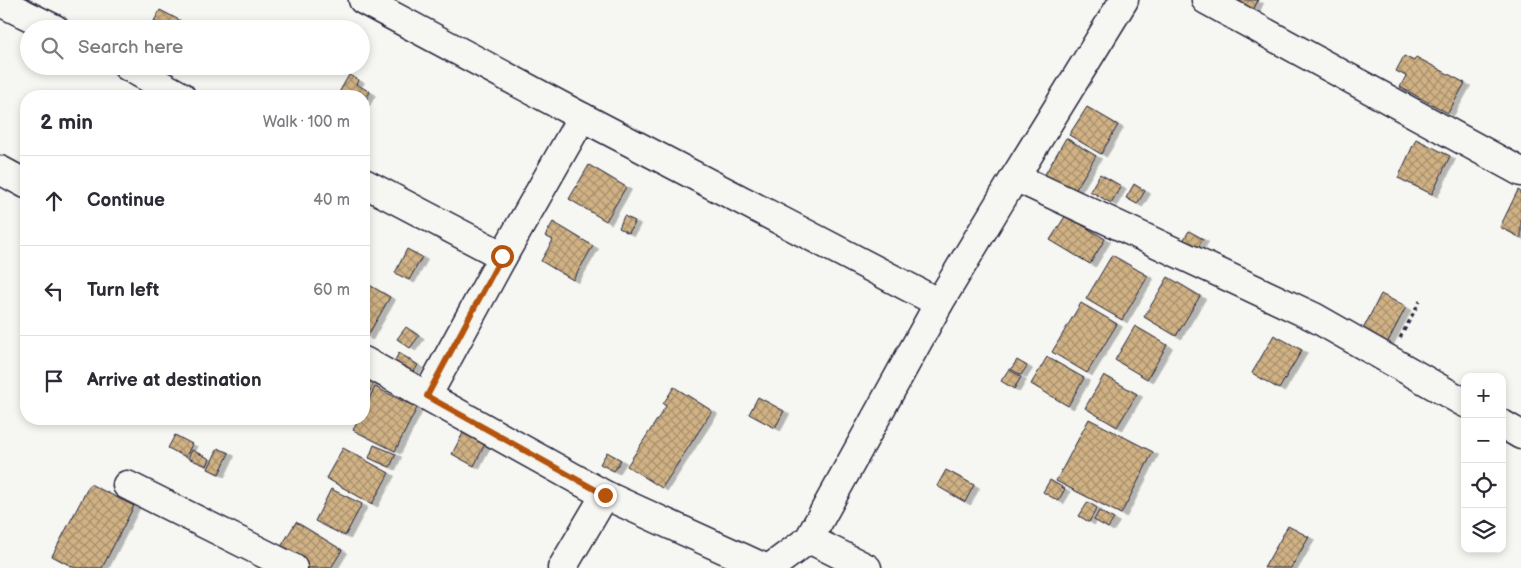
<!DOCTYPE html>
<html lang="en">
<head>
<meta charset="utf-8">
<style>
  body { margin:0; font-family:"Balsamiq Sans",sans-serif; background:#f7f7f7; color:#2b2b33 }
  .controls { position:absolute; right:15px; bottom:15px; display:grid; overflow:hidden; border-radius:10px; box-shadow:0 2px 8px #0003 }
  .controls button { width:45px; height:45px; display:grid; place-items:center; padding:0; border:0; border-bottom:1px solid #e1e1e2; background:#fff; color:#2b2b33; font:25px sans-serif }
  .stop { position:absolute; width:15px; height:15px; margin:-11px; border:4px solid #b45309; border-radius:50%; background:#fff }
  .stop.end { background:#b45309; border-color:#fff; box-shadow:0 1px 5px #0008 }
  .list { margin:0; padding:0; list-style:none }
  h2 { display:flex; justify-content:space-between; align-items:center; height:65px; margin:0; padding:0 20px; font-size:21px }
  h2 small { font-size:16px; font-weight:400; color:#7c7c81 }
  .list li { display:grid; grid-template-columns:32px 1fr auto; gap:15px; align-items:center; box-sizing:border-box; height:90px; padding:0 20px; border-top:1px solid #e1e1e2 }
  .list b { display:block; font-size:19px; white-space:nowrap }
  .list em { font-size:16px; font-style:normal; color:#7c7c81 }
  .icon { flex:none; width:28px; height:28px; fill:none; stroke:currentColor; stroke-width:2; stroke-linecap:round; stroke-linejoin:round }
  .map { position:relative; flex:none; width:1521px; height:568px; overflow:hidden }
  .search { position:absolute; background:#fff; box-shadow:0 2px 8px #0003; left:20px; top:20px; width:350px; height:55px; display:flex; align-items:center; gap:12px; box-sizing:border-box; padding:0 18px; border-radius:28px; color:#7c7c81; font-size:19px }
  .panel { position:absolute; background:#fff; box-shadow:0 2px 8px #0003; left:20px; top:90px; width:350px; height:335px; border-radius:20px }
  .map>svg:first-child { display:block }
  .building { fill:url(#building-cross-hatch); stroke:#22223b; filter:url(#shadow) }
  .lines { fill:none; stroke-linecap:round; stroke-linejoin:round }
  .minor-casing { stroke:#22223b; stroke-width:31 }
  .path { stroke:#22223b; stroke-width:3; stroke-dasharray:4 4; stroke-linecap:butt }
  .minor { stroke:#f6f6f2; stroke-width:28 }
  .route { stroke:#b45309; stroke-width:6 }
</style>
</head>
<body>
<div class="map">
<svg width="1521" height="568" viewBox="0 0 1521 568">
  <defs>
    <pattern id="building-cross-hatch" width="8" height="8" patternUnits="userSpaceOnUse" patternTransform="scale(1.25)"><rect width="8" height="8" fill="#d0b284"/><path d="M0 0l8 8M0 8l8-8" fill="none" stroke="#a8906d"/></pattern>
    <filter id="shadow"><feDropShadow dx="5.5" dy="3" stdDeviation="0" flood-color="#0004"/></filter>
  </defs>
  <rect width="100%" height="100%" fill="#f6f6f2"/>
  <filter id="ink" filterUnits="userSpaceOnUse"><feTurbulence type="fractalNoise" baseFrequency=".02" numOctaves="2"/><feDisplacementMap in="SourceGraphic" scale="10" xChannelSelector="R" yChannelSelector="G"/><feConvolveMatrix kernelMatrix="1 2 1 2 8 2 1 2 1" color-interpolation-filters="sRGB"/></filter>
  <g filter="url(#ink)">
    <g class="building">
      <polygon points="1232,0 1258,0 1253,11"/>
      <polygon points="160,10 181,21 178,27 171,24 168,29 154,21"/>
      <polygon points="1404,56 1414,61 1416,57 1465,83 1448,113 1400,87 1406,76 1396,71"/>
      <polygon points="349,75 359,80 356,84 370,92 364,103 364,96 337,96"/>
      <polygon points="1087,107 1118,125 1101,154 1069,135"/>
      <polygon points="1066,138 1096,156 1073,194 1044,176"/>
      <polygon points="1416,139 1450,156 1432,194 1398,178"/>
      <polygon points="589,165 626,187 606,221 569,199"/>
      <polygon points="1100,174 1121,186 1111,203 1090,191"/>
      <polygon points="1134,184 1145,191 1137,204 1126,198"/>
      <polygon points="1518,190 1521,192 1521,238 1500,227"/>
      <polygon points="1066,215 1105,239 1090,264 1050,240"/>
      <polygon points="624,216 635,221 629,233 619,228"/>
      <polygon points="553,222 593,246 573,280 541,261 553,240 545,236"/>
      <polygon points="1189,231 1203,239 1195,252 1181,244"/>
      <polygon points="407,249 422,257 409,280 395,273"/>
      <polygon points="1112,255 1148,276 1122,320 1086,299"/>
      <polygon points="1168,277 1200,296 1176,336 1144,317"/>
      <polygon points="364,282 390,297 367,337 364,335"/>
      <polygon points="1381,294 1406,307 1384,349 1359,337"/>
      <polygon points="1081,303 1117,324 1087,373 1052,352"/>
      <polygon points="1135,326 1167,345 1147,379 1115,360"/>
      <polygon points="406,327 419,336 410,348 397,339"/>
      <polygon points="1274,335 1302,350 1279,389 1252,373"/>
      <polygon points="399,353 418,365 411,376 392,365"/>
      <polygon points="1047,357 1084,378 1068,406 1031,384"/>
      <polygon points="1017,360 1027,366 1021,375 1011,369"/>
      <polygon points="1009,369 1021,377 1014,389 1001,381"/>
      <polygon points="1104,375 1137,394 1117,427 1085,408"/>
      <polygon points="364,377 374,383 364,401"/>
      <polygon points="375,387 417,408 395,451 353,430 359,419 364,419 364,409"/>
      <polygon points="674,387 712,411 662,488 627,466 666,406 663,404"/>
      <polygon points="758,397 784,411 775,428 749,414"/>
      <polygon points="1089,419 1153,452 1121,514 1056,481"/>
      <polygon points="464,431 486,442 474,466 452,454"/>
      <polygon points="175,435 192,444 186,457 168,448"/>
      <polygon points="374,445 396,454 390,467 369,458"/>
      <polygon points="218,448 229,453 219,474 208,469"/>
      <polygon points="343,448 389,473 372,504 326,478"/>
      <polygon points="192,450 210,459 207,466 188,458"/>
      <polygon points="607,452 621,460 614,471 600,464"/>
      <polygon points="946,470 974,485 965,502 937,486"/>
      <polygon points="1050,480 1065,489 1058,501 1043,492"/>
      <polygon points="90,484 134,506 102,568 75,568 52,556"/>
      <polygon points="331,489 362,504 345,536 315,521"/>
      <polygon points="1088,502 1097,508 1089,522 1079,516"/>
      <polygon points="1099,511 1114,519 1108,528 1094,520"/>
      <polygon points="296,522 342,550 331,568 299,568 276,555"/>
      <polygon points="1288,526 1309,537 1291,568 1264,568"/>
    </g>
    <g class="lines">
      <defs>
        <g id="minor">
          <polyline points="363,0 582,117 939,303"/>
          <polyline points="1206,0 1521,172"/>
          <polyline points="0,2 55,29"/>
          <polyline points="127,66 181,96"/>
          <polyline points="0,170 26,184"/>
          <polyline points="1015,177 1314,317 1465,403"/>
          <polyline points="364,183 503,256"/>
          <polyline points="364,361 605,495 765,568"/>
          <polyline points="427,396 503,256 582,117"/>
          <polyline points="1502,424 1521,435"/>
          <polyline points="127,485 293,568"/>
          <polyline points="809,539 939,303 1015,177 1124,0"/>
          <polyline points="562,568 605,495"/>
          <polyline points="770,568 809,539 867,568"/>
        </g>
      </defs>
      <use href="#minor" class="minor-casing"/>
      <polyline class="path" points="1400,338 1420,301"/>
      <use href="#minor" class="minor"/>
    </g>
  </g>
  <g class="lines" filter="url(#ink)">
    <polyline class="route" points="502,256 427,396 605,495"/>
  </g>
</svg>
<div class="controls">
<button>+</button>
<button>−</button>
<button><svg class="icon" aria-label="locate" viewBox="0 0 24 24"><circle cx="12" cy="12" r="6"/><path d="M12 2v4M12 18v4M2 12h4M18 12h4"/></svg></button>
<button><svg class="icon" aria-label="layers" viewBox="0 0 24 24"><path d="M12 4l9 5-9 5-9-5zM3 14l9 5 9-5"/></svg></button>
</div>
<div class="stop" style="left:502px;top:256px"></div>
<div class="stop end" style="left:605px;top:495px"></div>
<div class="search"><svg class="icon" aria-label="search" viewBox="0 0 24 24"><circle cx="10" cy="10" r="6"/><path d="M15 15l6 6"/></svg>Search here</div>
<section class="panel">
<h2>2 min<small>Walk · 100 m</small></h2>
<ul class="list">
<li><svg class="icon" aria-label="ahead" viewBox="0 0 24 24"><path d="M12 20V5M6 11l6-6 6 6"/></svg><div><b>Continue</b></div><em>40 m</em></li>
<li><svg class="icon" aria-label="left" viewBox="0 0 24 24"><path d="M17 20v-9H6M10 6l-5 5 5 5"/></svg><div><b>Turn left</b></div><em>60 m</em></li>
<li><svg class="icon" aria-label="arrive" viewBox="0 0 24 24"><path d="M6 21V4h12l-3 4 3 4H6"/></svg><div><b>Arrive at destination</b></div></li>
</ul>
</section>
</div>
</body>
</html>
